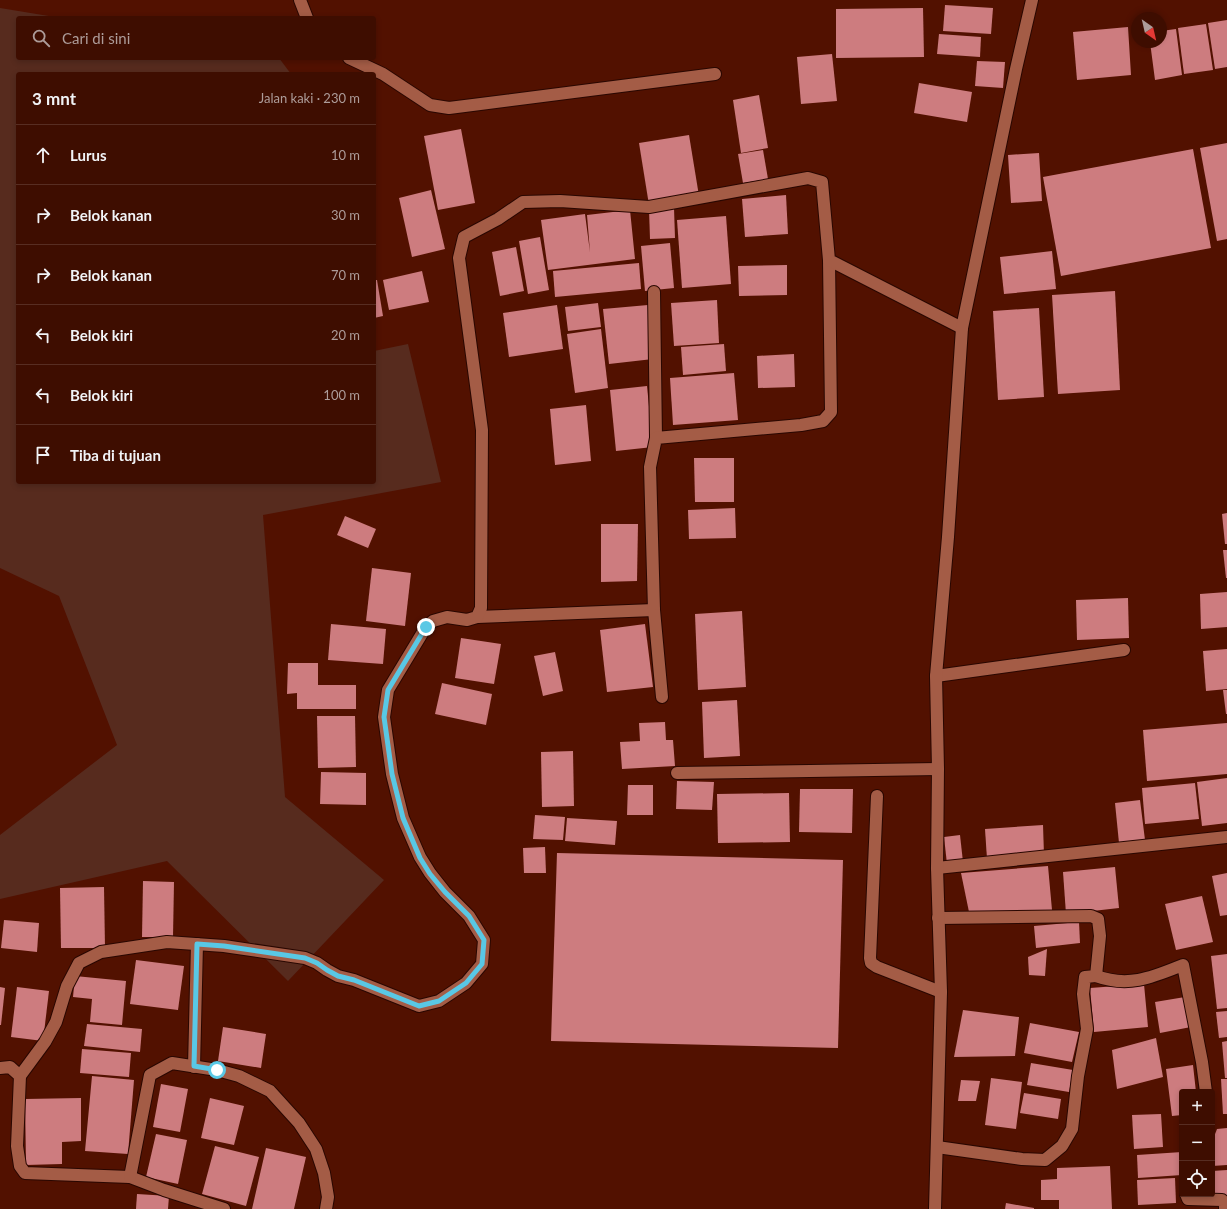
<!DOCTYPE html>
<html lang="id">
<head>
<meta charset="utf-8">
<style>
  body { margin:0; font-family:Lato,sans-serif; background:#45160a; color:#f1f3f6 }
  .controls { position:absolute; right:12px; bottom:12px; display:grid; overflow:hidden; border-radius:4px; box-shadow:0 2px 6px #0003 }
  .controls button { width:36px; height:36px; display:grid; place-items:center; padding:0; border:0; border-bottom:1px solid #572d22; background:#3e0d00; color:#f1f3f6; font:20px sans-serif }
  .compass { position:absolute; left:1131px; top:12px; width:36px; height:36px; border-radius:50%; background:#3e0d00; box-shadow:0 2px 6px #0003; rotate:146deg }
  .stop { position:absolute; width:12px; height:12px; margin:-9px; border:3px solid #59c8e5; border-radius:50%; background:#fff }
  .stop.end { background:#59c8e5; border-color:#fff; box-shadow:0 1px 4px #0008 }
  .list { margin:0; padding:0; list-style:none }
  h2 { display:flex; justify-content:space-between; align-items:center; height:52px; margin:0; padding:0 16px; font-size:17px }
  h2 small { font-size:13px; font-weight:400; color:#ad9c99 }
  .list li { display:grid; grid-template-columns:26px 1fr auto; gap:12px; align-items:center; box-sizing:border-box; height:60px; padding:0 16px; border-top:1px solid #572d22 }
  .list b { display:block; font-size:15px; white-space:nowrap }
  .list em { font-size:13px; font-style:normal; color:#ad9c99 }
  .icon { flex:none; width:22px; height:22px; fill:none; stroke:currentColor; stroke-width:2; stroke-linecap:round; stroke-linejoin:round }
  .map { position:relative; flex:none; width:1227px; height:1209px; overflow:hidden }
  .search { position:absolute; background:#3e0d00; box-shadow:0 2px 6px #0003; left:16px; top:16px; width:360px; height:44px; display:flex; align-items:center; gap:10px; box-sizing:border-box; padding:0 14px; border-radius:4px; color:#ad9c99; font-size:15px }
  .panel { position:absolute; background:#3e0d00; box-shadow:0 2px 6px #0003; left:16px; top:72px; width:360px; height:412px; border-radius:4px }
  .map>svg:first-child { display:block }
  .green { fill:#572b1e }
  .building { fill:#cd7c7f }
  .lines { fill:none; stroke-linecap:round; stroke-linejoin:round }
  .lane-casing { stroke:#290701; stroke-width:14 }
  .street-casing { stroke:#290701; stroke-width:14 }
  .lane { stroke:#a45c46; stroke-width:12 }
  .street { stroke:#a45c46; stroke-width:12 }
  .route { stroke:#59c8e5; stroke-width:5 }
</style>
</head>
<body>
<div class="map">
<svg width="1227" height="1209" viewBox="0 0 1227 1209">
  <rect width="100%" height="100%" fill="#521100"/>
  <polygon class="green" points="0,8 61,18 18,18 18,58 279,58 291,74 18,74 18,482 374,482 374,351 408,344 441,482 263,515 285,797 384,880 288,981 167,861 0,899 0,835 117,745 59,596 0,568"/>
  <g class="building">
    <polygon points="945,5 993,8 991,34 943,31"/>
    <polygon points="923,8 924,57 836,58 836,9"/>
    <polygon points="1227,20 1227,67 1215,69 1208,23"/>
    <polygon points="1206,24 1213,70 1184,74 1178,28"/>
    <polygon points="1128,27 1131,75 1077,80 1073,32"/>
    <polygon points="1176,29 1182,75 1155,80 1150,42 1161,42 1161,31"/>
    <polygon points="939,34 981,37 980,57 937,54"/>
    <polygon points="832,54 837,101 801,104 797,57"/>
    <polygon points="977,61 1005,62 1003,88 975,86"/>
    <polygon points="919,83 972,92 967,122 914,113"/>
    <polygon points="759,95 768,148 741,153 733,100"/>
    <polygon points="461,129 475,203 438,210 424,136"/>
    <polygon points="689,135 699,196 649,205 639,143"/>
    <polygon points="1227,143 1227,239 1217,241 1200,148"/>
    <polygon points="1193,149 1211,248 1061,276 1043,177"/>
    <polygon points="763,150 768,179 743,183 738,154"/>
    <polygon points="1039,153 1042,201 1011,203 1008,155"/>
    <polygon points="431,190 445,249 412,257 399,198"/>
    <polygon points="786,195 788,234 745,237 742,199"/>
    <polygon points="674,208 675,238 650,239 649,209"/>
    <polygon points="630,210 635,259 548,270 541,220 585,214 590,252 587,215"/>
    <polygon points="726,216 731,284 682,288 677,220"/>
    <polygon points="540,237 549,290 528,294 519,241"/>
    <polygon points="670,243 674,288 645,291 641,246"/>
    <polygon points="516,247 524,291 500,296 492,252"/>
    <polygon points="1052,251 1056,289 1004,294 1000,257"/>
    <polygon points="639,263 641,289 555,297 553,271"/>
    <polygon points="787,265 787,295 739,296 738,266"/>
    <polygon points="422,271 429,302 389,310 383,280"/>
    <polygon points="374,280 377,280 383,316 374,318"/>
    <polygon points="1115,291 1120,390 1058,394 1052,295"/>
    <polygon points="717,300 719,343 674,346 671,303"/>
    <polygon points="598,303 601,327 568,331 565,307"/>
    <polygon points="557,305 563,349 509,357 503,313"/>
    <polygon points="648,305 653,359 609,364 603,309"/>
    <polygon points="1039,308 1044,397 998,400 993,311"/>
    <polygon points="601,329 608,388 575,393 567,334"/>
    <polygon points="724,344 726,371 683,375 681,347"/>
    <polygon points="794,354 795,387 758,388 757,356"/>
    <polygon points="734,373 738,420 673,425 670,378"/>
    <polygon points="647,386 653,447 616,451 610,390"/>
    <polygon points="586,405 591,461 555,465 550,409"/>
    <polygon points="694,458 734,458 734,502 695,502"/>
    <polygon points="735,508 736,538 689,539 688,510"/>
    <polygon points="1227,513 1227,544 1225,544 1222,514"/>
    <polygon points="345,516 376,529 368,548 337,535"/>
    <polygon points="601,524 638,524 637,581 601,582"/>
    <polygon points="1223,550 1227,550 1227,578 1226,578"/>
    <polygon points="372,568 411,573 405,626 366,621"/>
    <polygon points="1227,592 1227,627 1201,629 1200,594"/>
    <polygon points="1128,598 1129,638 1077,640 1076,600"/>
    <polygon points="742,611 746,687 698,690 695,614"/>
    <polygon points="331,624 386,629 383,664 328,660"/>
    <polygon points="645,624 653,687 607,692 600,630"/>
    <polygon points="461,638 501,644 494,684 455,678"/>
    <polygon points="1227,649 1227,689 1206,691 1203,651"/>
    <polygon points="555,652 563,691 543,696 534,656"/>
    <polygon points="288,663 318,663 318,685 356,685 356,709 297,709 297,693 287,694"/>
    <polygon points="442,683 492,694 486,725 435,714"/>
    <polygon points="1223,690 1227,690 1227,714 1226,714"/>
    <polygon points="737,700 740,756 704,758 702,702"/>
    <polygon points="317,716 355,716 356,767 318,768"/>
    <polygon points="665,722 666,740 673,740 675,766 622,769 620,742 640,741 639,723"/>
    <polygon points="1227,723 1227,774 1147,781 1143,730"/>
    <polygon points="573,751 574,806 542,807 541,752"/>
    <polygon points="321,772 366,773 366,805 320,804"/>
    <polygon points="1227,778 1227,823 1202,826 1197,782"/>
    <polygon points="677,781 714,782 712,810 676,809"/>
    <polygon points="1195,783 1199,819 1145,824 1142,788"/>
    <polygon points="628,785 653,785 653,815 627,815"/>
    <polygon points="800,789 853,789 852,833 799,832"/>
    <polygon points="789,793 790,842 718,843 717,794"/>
    <polygon points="1140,800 1145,840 1119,843 1115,803"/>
    <polygon points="535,815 565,817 563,840 533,839"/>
    <polygon points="567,818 617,821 615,845 565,841"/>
    <polygon points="1043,825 1044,855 987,859 985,829"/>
    <polygon points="960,835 963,862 947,864 944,837"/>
    <polygon points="545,847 546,873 524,873 523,848"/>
    <polygon points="557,853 843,860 838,1048 551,1041"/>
    <polygon points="1048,866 1052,910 969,912 961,873"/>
    <polygon points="1115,867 1119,908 1066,914 1063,872"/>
    <polygon points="1227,873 1227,915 1220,916 1212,876"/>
    <polygon points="143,881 174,882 173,937 142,937"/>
    <polygon points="104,887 105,948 61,948 60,888"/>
    <polygon points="1202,896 1213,942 1176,950 1165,904"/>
    <polygon points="4,920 39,923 37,952 1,948"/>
    <polygon points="1079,922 1080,943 1036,948 1034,926"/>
    <polygon points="1047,949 1045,976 1029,975 1028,957"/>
    <polygon points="1227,954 1227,1008 1217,1009 1211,956"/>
    <polygon points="136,960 184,966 178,1010 130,1004"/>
    <polygon points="75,976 126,981 122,1025 90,1022 92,999 73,997"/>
    <polygon points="1144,984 1148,1027 1094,1032 1090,988"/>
    <polygon points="0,987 5,988 1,1025 0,1025"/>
    <polygon points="17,987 49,991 43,1041 11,1037"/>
    <polygon points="1185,997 1191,1027 1160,1033 1155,1002"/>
    <polygon points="963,1010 1019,1017 1015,1056 954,1057"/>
    <polygon points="1227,1011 1227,1037 1219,1038 1216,1012"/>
    <polygon points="1030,1023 1079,1032 1072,1062 1024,1053"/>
    <polygon points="87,1024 142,1029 140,1052 84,1046"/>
    <polygon points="223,1027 266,1034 261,1068 218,1061"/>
    <polygon points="1156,1038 1163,1077 1117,1089 1112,1050"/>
    <polygon points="1227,1041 1227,1078 1225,1078 1222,1042"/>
    <polygon points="82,1049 131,1053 129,1077 80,1073"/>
    <polygon points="1031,1063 1073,1070 1069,1092 1027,1085"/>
    <polygon points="1193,1065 1196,1092 1182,1092 1182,1115 1172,1116 1166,1069"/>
    <polygon points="92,1076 134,1080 128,1154 85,1151"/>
    <polygon points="991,1078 1022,1082 1016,1129 985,1125"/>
    <polygon points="1221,1079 1227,1079 1227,1114 1223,1114"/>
    <polygon points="961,1080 980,1081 976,1101 958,1101"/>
    <polygon points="161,1084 188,1089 180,1132 153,1127"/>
    <polygon points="1024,1093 1061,1099 1058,1119 1020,1113"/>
    <polygon points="81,1098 81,1141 62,1142 62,1164 26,1165 25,1099"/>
    <polygon points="210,1098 244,1106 234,1145 201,1138"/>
    <polygon points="1161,1114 1163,1147 1134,1149 1132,1115"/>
    <polygon points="1227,1128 1227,1165 1212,1166 1212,1142 1217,1129"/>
    <polygon points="156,1134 187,1140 178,1184 146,1177"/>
    <polygon points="215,1146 259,1157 246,1206 202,1194"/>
    <polygon points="266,1148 306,1157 294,1209 252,1209"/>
    <polygon points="1182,1152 1182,1175 1138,1178 1137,1155"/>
    <polygon points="1110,1166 1112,1209 1059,1209 1059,1200 1041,1200 1041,1180 1057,1179 1057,1168"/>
    <polygon points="1227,1170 1227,1196 1197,1195 1212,1194 1212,1171"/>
    <polygon points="1175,1178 1176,1203 1138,1205 1137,1180"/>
    <polygon points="137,1194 169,1196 168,1209 136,1209"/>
    <polygon points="1006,1203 1034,1208 1034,1209 1005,1209"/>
  </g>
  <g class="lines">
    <defs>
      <g id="lane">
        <polyline points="300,0 307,18"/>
        <polyline points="349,58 383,74 430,105 449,108 715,74"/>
        <polyline points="936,676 1124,650"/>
        <polyline points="877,796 870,958 871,963 877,967 941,992"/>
      </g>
      <g id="street">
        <polyline points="654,292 656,438"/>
        <polyline points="477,617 654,610"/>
        <polyline points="662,697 654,610 650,467 656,438 801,425 823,421 831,412 829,260"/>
        <polyline points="677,773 938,769"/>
        <polyline points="937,868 1227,837"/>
        <path d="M1096,976C1129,988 1153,977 1183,965L1202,1062L1206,1092"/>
        <polyline points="194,1067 197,944"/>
        <polyline points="0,1068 10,1067 20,1076 17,1146 20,1166 25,1173 130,1177 164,1190 224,1209"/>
        <polyline points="20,1076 45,1042 56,1022 67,986 79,963 101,952 167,942 224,946 305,958 317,963 327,970 338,976 354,980 419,1006 439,1001 466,983 482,964 484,940 469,916 445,892 430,873 420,857 403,818 392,774 384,717 388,690 426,627 433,621 447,617 467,620 477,617 481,608 482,430 459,258 464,237 498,219 523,202 560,201 649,207 808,178 822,182 829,260 962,328"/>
        <polyline points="937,1147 1022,1159 1045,1160 1062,1146 1072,1129 1078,1076 1087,1029 1083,994 1085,977 1096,976 1100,936 1098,919 1091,916 938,918"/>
        <polyline points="130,1177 150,1075 172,1063 217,1070 239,1076 270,1091 299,1123 316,1149 324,1173 328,1197 326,1209"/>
        <polyline points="1186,1194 1188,1199 1222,1200 1225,1203 1225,1209"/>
        <polyline points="935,1209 941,992 937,868 938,769 936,676 948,537 962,328 1016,69 1032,0"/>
      </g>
    </defs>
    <use href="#lane" class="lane-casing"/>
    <use href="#street" class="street-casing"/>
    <use href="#lane" class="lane"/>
    <use href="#street" class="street"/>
  </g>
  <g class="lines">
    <polyline class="route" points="217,1070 194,1066 197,944 224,946 305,958 317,963 327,970 338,976 354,980 419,1006 439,1001 466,983 482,964 484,940 469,916 445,892 430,874 420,858 403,818 392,774 384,717 388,690 426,627"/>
  </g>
</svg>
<div class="controls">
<button>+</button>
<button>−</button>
<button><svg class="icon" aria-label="locate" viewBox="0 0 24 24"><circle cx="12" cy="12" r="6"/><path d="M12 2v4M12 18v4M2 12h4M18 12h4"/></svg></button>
</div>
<svg class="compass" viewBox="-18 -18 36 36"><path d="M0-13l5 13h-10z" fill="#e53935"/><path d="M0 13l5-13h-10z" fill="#ad9c99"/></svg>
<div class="stop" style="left:217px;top:1070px"></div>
<div class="stop end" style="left:426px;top:627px"></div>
<div class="search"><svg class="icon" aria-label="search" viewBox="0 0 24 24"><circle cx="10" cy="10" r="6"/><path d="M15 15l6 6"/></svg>Cari di sini</div>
<section class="panel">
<h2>3 mnt<small>Jalan kaki · 230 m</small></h2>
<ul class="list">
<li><svg class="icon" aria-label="ahead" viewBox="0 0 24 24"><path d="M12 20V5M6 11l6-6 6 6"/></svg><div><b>Lurus</b></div><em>10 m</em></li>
<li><svg class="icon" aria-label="right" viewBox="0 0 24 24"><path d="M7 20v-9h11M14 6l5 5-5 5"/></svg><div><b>Belok kanan</b></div><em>30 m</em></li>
<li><svg class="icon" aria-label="right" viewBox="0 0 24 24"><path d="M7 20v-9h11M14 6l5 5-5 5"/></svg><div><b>Belok kanan</b></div><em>70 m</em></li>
<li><svg class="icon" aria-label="left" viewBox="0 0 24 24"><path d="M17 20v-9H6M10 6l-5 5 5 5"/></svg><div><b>Belok kiri</b></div><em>20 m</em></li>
<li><svg class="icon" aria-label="left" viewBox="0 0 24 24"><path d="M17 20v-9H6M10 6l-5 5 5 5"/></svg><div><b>Belok kiri</b></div><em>100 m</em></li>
<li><svg class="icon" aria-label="arrive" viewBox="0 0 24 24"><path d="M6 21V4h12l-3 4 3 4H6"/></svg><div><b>Tiba di tujuan</b></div></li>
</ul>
</section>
</div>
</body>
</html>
